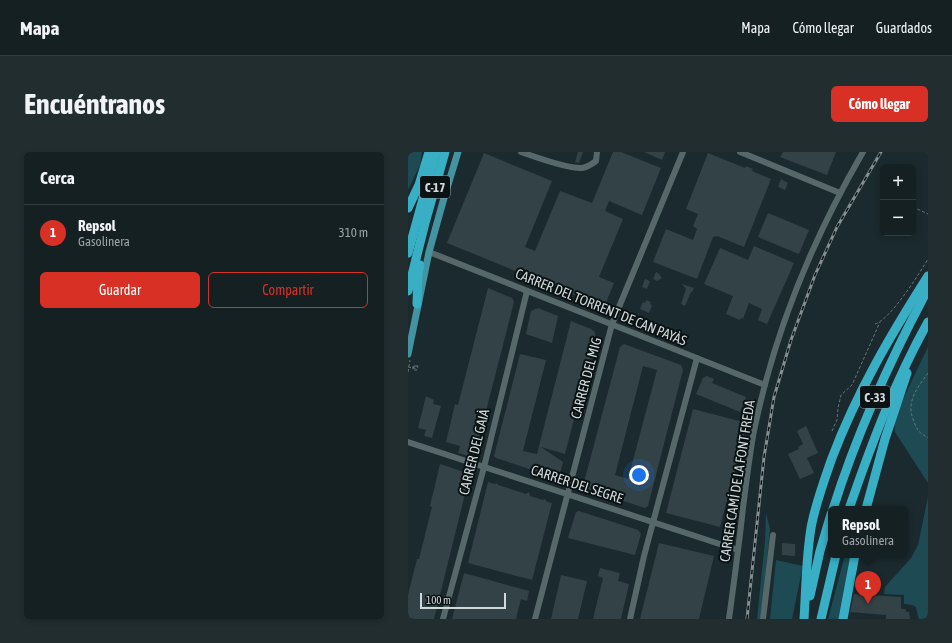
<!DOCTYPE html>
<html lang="es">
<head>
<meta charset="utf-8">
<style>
  body { margin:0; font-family:"Asap Condensed",sans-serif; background:#212d2f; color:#f1f3f6 }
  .controls { position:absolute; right:12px; top:12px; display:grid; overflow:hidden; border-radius:6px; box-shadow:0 2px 6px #0003 }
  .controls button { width:36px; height:36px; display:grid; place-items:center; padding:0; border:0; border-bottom:1px solid #333e40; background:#142022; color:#f1f3f6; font:20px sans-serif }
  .scale { position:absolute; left:12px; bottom:10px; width:86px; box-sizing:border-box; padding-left:4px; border:2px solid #cfd8da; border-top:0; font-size:11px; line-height:14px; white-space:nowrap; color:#cfd8da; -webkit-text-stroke:3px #0b1213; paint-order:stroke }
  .you { position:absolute; left:231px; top:323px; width:14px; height:14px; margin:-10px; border:3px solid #fff; border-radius:50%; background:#1a73e8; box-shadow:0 0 0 6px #1a73e833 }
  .badge { display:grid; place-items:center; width:26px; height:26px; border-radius:50%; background:#d93025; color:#fff; font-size:13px; font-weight:700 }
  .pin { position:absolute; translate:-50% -33px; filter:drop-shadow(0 1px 2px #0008) }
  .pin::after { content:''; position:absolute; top:21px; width:14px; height:12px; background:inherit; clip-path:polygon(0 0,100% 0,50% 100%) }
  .popup { position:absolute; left:420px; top:354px; width:80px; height:52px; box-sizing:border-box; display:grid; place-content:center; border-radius:6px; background:#142022; filter:drop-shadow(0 1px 3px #0005); font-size:13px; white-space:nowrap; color:#9da3a5 }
  .popup b { font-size:15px; color:#f1f3f6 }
  .popup::after { content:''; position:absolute; left:50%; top:100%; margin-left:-8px; border:8px solid transparent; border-top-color:#142022 }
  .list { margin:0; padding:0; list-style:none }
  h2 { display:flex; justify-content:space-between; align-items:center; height:52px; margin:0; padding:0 16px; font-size:17px }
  h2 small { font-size:13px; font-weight:400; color:#9da3a5 }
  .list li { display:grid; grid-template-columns:26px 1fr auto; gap:12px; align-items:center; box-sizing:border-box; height:56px; padding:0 16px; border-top:1px solid #333e40 }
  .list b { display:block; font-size:15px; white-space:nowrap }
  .list p { margin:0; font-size:13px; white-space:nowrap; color:#9da3a5 }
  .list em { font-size:13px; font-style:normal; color:#9da3a5 }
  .actions { display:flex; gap:8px; padding:12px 16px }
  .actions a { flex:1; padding:9px 0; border:1px solid #d93025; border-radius:6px; text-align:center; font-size:14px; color:#d93025 }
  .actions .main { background:#d93025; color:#fff }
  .map { position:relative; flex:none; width:520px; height:467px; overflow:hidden; border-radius:6px }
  header { display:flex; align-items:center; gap:24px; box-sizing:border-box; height:56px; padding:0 20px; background:#142022; border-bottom:1px solid #333e40 }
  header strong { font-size:19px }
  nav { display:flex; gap:22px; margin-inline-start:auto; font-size:14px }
  .intro { display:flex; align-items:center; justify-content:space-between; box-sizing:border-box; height:96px; padding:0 24px }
  h1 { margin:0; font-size:28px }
  .button { padding:10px 18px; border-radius:6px; background:#d93025; color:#fff; font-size:14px; font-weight:700 }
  main { display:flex; gap:24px; padding:0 24px }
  aside { flex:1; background:#142022; border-radius:6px; box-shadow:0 2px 6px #0003 }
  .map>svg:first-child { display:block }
  .green { fill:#1d4a53 }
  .building { fill:#324246; fill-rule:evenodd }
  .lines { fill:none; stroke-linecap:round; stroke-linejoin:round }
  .path { stroke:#687477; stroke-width:1; stroke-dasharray:3 2; stroke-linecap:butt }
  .minor { stroke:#57686b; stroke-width:6 }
  .major { stroke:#4493a1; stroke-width:7 }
  .highway { stroke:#38afc5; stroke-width:9 }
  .rail-casing { stroke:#838f92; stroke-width:3 }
  .rail { stroke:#0b1213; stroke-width:1.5; stroke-dasharray:4.5; stroke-linecap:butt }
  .labels { text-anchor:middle; stroke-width:4; stroke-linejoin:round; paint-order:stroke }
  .shield { fill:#0b1213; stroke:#949d9e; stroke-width:1 }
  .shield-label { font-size:13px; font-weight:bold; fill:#cfd8da }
  .street-label { font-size:14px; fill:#cfd8da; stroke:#0b1213 }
</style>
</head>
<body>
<header>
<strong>Mapa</strong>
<nav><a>Mapa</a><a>Cómo llegar</a><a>Guardados</a></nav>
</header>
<div class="intro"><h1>Encuéntranos</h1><a class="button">Cómo llegar</a></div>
<main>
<aside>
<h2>Cerca<small></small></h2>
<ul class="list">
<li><span class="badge">1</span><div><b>Repsol</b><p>Gasolinera</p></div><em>310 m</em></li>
</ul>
<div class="actions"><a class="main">Guardar</a><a>Compartir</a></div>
</aside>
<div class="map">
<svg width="520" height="467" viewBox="0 0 520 467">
  <rect width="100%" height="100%" fill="#1b2a2e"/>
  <g class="green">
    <polygon points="0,0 14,0 12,13 0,38"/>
    <polygon points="520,195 520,331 487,280 486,266"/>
    <path d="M520,345V467H511C507,456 512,453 496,452V443L476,442L477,435L503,406L510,393Z"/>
    <polygon points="358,361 362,377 353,467 349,467 357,389"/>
    <polygon points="437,403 443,403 431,467 420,467"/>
    <polygon points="368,408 395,414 384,467 362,467"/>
  </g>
  <g class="building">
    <polygon points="170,0 175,0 171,11 167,10"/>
    <polygon points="205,0 213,0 253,16 234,63 201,49 197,59 215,67 191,125 206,131 198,151 193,149 191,153 39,91 76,1 144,29 117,95 127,99 152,39 184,51"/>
    <polygon points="236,0 257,0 254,8"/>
    <polygon points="375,0 428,0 419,23 372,5"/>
    <polygon points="300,1 337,16 338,14 345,17 344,19 363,27 336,95 309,84 305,85 289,127 245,110 258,77 285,88 289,77 285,74 290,62 278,57"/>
    <polygon points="373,27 380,31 377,38 370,35"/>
    <polygon points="360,61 401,78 391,102 350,85"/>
    <polygon points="346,94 386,111 359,172 350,168 354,157 341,151 335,167 333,166 332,168 318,162 325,144 296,132 312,96 340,108"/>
    <polygon points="248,120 251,122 254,126 249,129 245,127"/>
    <polygon points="237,127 242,129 239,137 234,135"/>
    <polygon points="274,132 286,136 284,140 283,140 277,154 273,152 278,137"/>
    <polygon points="80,136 104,146 106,150 66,306 50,301 52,294 38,290 47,252 50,253"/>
    <polygon points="238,148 243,150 242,152 244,153 241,161 232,157 235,150 237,151"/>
    <polygon points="130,156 150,164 144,191 118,182 123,159"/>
    <polygon points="163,169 183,177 187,180 187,186 157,302 133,295 155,310 151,325 149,326 88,306 86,304 112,202 138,208 115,299 129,302"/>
    <path d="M216,192L273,213L275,218L240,354L237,356L176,336L175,334L212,195ZM235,214L249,218L220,327L207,323Z"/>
    <polygon points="299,224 306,227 304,231 338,245 332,260 288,242 295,226"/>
    <polygon points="18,244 26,248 25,252 33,254 24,286 16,284 18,278 10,276"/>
    <polygon points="285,257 339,271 312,375 258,361"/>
    <polygon points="398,274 410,301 399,306 406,321 392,327 380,302 391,297 390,295 395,292 389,279"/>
    <polygon points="32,312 62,322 26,467 3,467 0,466 0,443 9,407 11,407 24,355 22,354"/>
    <polygon points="80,330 87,332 89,331 90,333 118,342 121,340 122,344 135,348 137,347 139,350 144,351 124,428 60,411"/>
    <polygon points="171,359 230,378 233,382 227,403 160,386 168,360"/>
    <polygon points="251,391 306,404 291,467 232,467"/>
    <polygon points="374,391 387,392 387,404 374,403"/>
    <polygon points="192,416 212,421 210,429 221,432 213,467 185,467 195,426 190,424"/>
    <polygon points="56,421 121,439 119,449 113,447 108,467 44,467"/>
    <polygon points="153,423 179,429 170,467 143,467"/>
    <polygon points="446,442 493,445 493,457 497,457 499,460 501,460 502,467 478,467 478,463 442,460"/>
  </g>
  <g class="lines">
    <g class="path">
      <polyline points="505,55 520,62"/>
      <path d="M467,172C482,168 511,122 520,107"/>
      <polyline points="0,215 7,216 7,219"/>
      <polyline points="5,216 6,214 10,214 9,218 5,218 5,214 10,214"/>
      <polyline points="0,220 2,208"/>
      <path d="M520,221C510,235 498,249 505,267C509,278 509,279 520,286"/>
      <polyline points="424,279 429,268 430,256 433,243 444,233 472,170"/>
    </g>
    <g class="minor">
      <path d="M113,0C127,5 160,17 174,16C180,15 184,12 188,9L189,0"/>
      <polyline points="332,0 432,41"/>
      <polyline points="21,100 357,233"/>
      <polyline points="0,290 330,398"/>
      <polyline points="35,467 76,315 119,139"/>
      <polyline points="127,467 204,172 275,0"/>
      <polyline points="222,467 236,404 289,206"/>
      <path d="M321,467C326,430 331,393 335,356C338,332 341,308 345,284C365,183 404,88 455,0"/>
      <polyline points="355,467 365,383"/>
    </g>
    <polyline class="major" points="0,202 21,100 36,46 50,0"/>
    <g class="highway">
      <polyline points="0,56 11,33 21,0"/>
      <polyline points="0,101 28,0"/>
      <polyline points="0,139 17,71 37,0"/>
      <polyline points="9,152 10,122 12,113"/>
      <path d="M425,357C449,281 482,208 520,137"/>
      <path d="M441,357C463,293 487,229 520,170"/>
      <polyline points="458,357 477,287 499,221"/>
      <polyline points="402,444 412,399 423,362"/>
      <path d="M396,467C398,437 398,406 403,376C407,353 416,329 424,306C449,240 482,184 520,124"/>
      <polyline points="413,467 428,403"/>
      <polyline points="435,467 447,403"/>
    </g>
    <defs>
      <polyline id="rail" points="339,467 356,305 366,245 383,188 407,123 429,75 473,0"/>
    </defs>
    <use href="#rail" class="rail-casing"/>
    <use href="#rail" class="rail"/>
  </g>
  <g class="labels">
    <g class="shield">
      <rect x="12" y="24" width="30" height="22" rx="3"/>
      <rect x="452" y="234" width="30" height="22" rx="3"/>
    </g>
    <g class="shield-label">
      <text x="27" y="40">C-17</text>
      <text x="467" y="250">C-33</text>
    </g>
    <g class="street-label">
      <text transform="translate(193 155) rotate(22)" y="5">CARRER DEL TORRENT DE CAN PAYÀS</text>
      <text transform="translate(178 226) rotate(-75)" y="5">CARRER DEL MIG</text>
      <text transform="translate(66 300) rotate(-76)" y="5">CARRER DEL GAIÀ</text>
      <text transform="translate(329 329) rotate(-81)" y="5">CARRER CAMÍ DE LA FONT FREDA</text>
      <text transform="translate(169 332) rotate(18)" y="5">CARRER DEL SEGRE</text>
    </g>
  </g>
</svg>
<div class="controls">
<button>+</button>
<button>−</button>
</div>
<div class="scale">100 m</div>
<div class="you"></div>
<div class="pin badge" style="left:460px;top:452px">1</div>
<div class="popup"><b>Repsol</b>Gasolinera</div>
</div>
</main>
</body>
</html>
